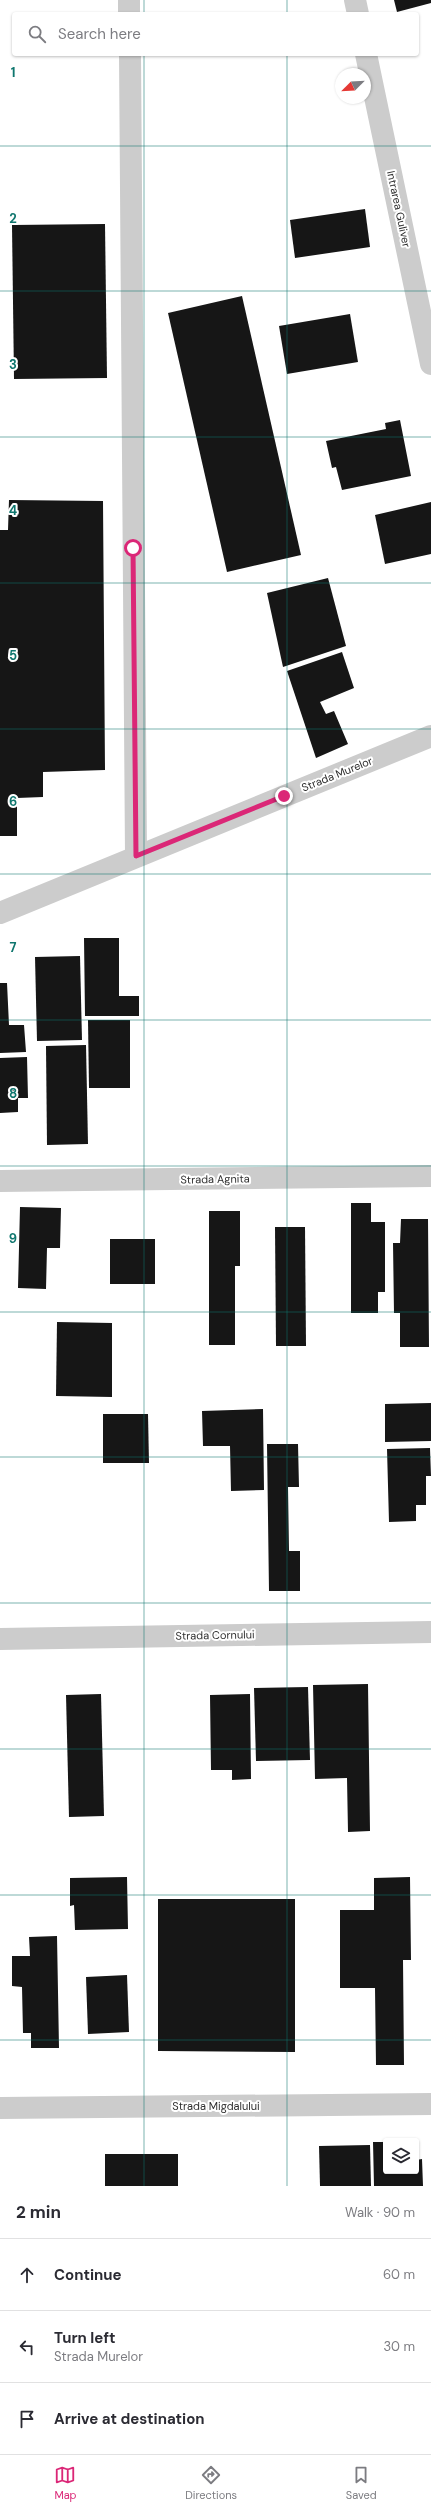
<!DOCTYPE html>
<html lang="en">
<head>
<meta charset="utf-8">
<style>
  body { margin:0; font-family:"DM Sans",sans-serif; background:#f7f7f7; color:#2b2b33 }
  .controls { position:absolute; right:12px; bottom:12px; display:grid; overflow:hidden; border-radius:4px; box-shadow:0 1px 3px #0004 }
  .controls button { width:36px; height:36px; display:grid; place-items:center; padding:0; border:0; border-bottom:1px solid #e1e1e2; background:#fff; color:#2b2b33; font:20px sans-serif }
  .compass { position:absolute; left:335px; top:68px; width:36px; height:36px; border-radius:50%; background:#fff; box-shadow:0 1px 3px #0004; rotate:246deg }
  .stop { position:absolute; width:12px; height:12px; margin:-9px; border:3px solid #db2777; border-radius:50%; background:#fff }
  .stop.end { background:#db2777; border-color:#fff; box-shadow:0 1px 4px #0008 }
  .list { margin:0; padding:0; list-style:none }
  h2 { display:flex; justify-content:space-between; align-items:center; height:52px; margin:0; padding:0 16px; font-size:17px }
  h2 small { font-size:13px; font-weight:400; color:#7c7c81 }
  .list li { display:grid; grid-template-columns:26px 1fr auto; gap:12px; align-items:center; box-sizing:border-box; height:72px; padding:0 16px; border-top:1px solid #e1e1e2 }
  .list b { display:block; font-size:15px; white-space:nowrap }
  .list p { margin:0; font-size:13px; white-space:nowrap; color:#7c7c81 }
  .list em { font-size:13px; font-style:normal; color:#7c7c81 }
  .icon { flex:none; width:22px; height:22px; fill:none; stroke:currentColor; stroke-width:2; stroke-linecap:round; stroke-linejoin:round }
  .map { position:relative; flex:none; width:431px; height:2186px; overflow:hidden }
  .search { position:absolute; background:#fff; box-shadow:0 1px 3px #0004; left:12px; right:12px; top:12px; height:44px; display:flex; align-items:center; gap:10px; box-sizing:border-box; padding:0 14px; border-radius:4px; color:#7c7c81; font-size:15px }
  .sheet { height:268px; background:#fff }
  nav { display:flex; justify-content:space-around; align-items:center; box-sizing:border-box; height:56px; border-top:1px solid #e1e1e2; background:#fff; font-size:11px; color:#7c7c81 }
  nav a { display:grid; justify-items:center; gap:2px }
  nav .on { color:#db2777 }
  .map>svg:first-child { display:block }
  .building { fill:#161616 }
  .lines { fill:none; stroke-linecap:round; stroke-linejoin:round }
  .minor { stroke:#ccc; stroke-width:22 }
  .route { stroke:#db2777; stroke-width:5 }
  .grid { fill:none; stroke:#0f766e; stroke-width:1; stroke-opacity:0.55 }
  .labels { text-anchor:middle; stroke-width:4; stroke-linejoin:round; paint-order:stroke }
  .street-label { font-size:11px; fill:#2f2f2f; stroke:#fff }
  .grid-label { font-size:13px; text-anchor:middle; font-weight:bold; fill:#0f766e; stroke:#fff; stroke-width:4; stroke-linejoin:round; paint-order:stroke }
</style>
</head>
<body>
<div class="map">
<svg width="431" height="2186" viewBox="0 0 431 2186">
  <rect width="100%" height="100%" fill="#fff"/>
  <g class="building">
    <polygon points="394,0 431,0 431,3 397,12"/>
    <polygon points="365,209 370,247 295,258 290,220"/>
    <polygon points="105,224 107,378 14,379 12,225"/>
    <polygon points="242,296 301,555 227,572 168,313"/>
    <polygon points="350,314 358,362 287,374 279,326"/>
    <polygon points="400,420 411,476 342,490 336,467 332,468 326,441 386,429 385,423"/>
    <polygon points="9,500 103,501 105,770 43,772 43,797 17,798 17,836 0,836 0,530 8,530"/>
    <polygon points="431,502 431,554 385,564 375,515"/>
    <polygon points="328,578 346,646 283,667 267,593"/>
    <polygon points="342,652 354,688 320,702 326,714 334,711 348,744 316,758 287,671"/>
    <polygon points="84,938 119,938 119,996 139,996 139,1016 85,1016"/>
    <polygon points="80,956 82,1040 37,1041 35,957"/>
    <polygon points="0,983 7,983 9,1025 24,1025 26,1052 0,1053"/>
    <polygon points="88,1020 130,1020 130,1088 89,1088"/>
    <polygon points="86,1045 88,1144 47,1145 46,1046"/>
    <polygon points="27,1057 28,1098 18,1098 18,1112 0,1113 0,1058"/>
    <polygon points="351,1203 371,1203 371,1222 385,1222 385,1292 378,1292 378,1313 351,1313"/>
    <polygon points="20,1207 61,1208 60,1248 47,1248 46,1289 18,1288"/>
    <polygon points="209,1211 240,1211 240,1266 235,1266 235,1345 209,1345"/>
    <polygon points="401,1219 428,1219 429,1347 400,1347 400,1313 394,1313 393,1243 400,1243"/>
    <polygon points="275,1227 305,1227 306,1346 276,1346"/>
    <rect x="110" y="1239" width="45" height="45"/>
    <polygon points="57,1322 112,1323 112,1397 56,1396"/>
    <polygon points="431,1403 431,1441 385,1442 385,1404"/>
    <polygon points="263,1409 264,1490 231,1491 230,1446 203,1446 202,1411"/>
    <polygon points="103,1414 148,1414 149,1463 103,1463"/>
    <polygon points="267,1444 298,1444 299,1487 288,1487 289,1551 300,1551 300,1591 269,1591"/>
    <polygon points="430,1448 431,1476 426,1476 426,1505 416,1505 416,1521 389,1522 387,1449"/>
    <polygon points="368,1684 370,1831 348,1832 347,1778 315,1779 313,1685"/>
    <polygon points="308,1687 310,1760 256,1761 254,1688"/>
    <polygon points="101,1694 104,1816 69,1817 66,1695"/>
    <polygon points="250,1694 251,1779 232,1780 232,1770 211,1770 210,1695"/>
    <polygon points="127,1877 128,1929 75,1930 74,1905 70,1906 70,1878"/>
    <polygon points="410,1877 411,1960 403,1960 404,2065 376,2065 375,1988 340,1988 340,1910 374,1910 374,1878"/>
    <polygon points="158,1899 295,1899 295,2052 158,2051"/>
    <polygon points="57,1936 59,2048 31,2048 31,2033 23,2033 22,1987 12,1986 12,1956 30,1956 29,1937"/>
    <polygon points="127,1975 129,2032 88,2034 86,1977"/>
    <polygon points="373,2142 386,2142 386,2171 416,2171 416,2160 422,2159 423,2186 374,2186"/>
    <polygon points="370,2145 371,2186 320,2186 319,2146"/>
    <rect x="105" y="2154" width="73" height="32"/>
  </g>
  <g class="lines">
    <g class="minor">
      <polyline points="129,0 129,14"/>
      <polyline points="355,0 358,14"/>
      <polyline points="130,54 136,856"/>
      <polyline points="366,54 431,364"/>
      <polyline points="0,913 431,736"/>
      <polyline points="0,1181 431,1176"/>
      <polyline points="0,1639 431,1632"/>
      <polyline points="0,2108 431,2104"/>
    </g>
  </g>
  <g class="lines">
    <polyline class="route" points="133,548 136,856 284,796"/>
  </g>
  <path class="grid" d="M144,0V14M287,0V14M144,54V2186M287,54V2186M0,146H431M0,291H431M0,437H431M0,583H431M0,729H431M0,874H431M0,1020H431M0,1166H431M0,1312H431M0,1457H431M0,1603H431M0,1749H431M0,1895H431M0,2040H431"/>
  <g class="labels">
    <g class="street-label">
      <text transform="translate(399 209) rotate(78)" y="4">Intrarea Guliver</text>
      <text transform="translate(337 774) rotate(-22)" y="4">Strada Murelor</text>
      <text transform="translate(215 1179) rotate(-1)" y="4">Strada Agnita</text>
      <text transform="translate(215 1635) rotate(-1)" y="4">Strada Cornului</text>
      <text x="216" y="2110">Strada Migdalului</text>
    </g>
  </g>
  <g class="grid-label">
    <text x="13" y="77">1</text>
    <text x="13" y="223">2</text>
    <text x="13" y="369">3</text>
    <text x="13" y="515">4</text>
    <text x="13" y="660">5</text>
    <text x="13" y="806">6</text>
    <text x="13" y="952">7</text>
    <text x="13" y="1098">8</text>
    <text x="13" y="1243">9</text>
  </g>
</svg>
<div class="controls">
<button><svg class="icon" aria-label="layers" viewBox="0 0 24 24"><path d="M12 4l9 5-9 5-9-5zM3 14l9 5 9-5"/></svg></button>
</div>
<svg class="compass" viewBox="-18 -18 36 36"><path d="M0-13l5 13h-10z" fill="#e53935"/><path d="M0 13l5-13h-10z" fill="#7c7c81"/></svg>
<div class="stop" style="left:133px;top:548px"></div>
<div class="stop end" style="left:284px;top:796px"></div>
<div class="search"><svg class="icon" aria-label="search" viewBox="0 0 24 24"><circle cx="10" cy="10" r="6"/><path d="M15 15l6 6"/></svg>Search here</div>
</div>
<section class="sheet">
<h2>2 min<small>Walk · 90 m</small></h2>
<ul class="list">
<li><svg class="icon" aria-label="ahead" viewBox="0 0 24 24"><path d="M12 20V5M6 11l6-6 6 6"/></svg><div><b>Continue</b></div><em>60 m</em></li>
<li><svg class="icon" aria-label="left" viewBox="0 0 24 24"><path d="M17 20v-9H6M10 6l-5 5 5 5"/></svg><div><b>Turn left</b><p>Strada Murelor</p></div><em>30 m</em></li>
<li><svg class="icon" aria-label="arrive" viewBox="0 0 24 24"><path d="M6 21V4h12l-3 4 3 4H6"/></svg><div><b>Arrive at destination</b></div></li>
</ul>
</section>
<nav>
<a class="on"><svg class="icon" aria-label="map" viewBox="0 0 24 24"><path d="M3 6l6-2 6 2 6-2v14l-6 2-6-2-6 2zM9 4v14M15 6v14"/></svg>Map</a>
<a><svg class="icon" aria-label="directions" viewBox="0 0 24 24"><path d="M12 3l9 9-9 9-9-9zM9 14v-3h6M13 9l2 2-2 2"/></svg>Directions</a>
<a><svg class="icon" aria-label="saved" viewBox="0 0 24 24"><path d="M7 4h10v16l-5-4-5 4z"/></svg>Saved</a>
</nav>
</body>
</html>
